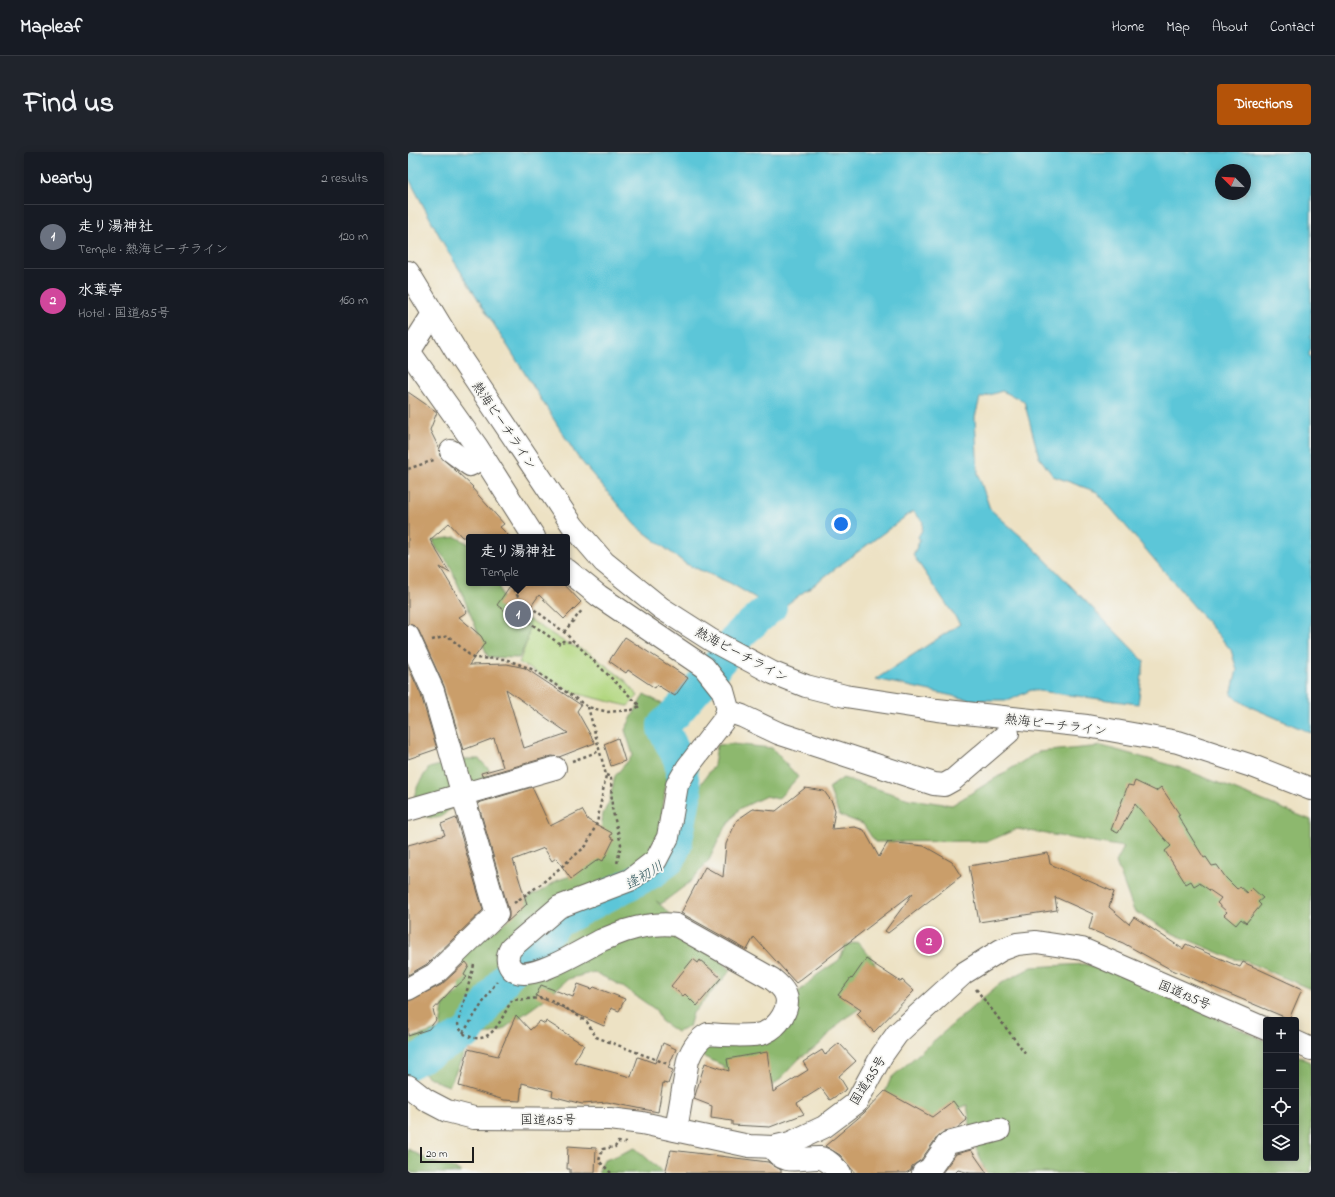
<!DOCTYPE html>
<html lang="en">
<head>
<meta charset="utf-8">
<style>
  body { margin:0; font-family:"Indie Flower","Klee One",sans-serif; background:#20242c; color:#f1f3f6 }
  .controls { position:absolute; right:12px; bottom:12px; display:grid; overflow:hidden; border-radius:4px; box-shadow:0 2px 10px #0003 }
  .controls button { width:36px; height:36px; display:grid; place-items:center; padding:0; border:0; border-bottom:1px solid #363941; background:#171b24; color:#f1f3f6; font:20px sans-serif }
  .compass { position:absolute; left:807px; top:12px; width:36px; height:36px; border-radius:50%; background:#171b24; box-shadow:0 2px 10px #0003; rotate:294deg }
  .scale { position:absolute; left:12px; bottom:10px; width:54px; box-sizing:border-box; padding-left:4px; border:2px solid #1c1c1c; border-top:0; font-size:11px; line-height:14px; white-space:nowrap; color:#1c1c1c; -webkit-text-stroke:3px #f6f6f2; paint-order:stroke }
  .you { position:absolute; left:433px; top:372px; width:14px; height:14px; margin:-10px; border:3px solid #fff; border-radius:50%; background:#1a73e8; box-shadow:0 0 0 6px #1a73e833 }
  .badge { display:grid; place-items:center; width:26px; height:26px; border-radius:50%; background:#b45309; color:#fff; font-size:13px; font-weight:700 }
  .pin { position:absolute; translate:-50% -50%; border:2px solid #fff; box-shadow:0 1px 4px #0006 }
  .popup { position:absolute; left:58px; top:382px; width:104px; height:52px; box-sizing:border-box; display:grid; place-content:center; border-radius:4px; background:#171b24; filter:drop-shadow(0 1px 3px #0005); font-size:13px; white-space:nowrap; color:#9ea1a6 }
  .popup b { font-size:15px; color:#f1f3f6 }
  .popup::after { content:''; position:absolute; left:50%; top:100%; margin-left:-8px; border:8px solid transparent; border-top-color:#171b24 }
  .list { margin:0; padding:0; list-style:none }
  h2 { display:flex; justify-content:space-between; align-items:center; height:52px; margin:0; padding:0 16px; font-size:17px }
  h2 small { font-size:13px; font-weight:400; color:#9ea1a6 }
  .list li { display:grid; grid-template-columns:26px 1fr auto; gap:12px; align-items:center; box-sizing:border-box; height:64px; padding:0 16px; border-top:1px solid #363941 }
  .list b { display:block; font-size:15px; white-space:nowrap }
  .list p { margin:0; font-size:13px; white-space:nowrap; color:#9ea1a6 }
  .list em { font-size:13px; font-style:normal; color:#9ea1a6 }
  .icon { flex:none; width:22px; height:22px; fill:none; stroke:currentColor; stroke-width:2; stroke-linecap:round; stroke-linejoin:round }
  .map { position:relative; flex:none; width:903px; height:1021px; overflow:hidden; border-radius:4px }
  header { display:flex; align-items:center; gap:24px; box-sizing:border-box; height:56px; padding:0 20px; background:#171b24; border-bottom:1px solid #363941 }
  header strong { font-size:19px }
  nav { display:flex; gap:22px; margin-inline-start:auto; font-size:14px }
  .intro { display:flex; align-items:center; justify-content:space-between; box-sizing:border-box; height:96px; padding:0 24px }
  h1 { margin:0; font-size:28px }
  .button { padding:10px 18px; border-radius:4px; background:#b45309; color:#fff; font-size:14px; font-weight:700 }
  main { display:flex; gap:24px; padding:0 24px }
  aside { flex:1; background:#171b24; border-radius:4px; box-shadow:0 2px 10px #0003 }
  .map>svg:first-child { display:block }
  .green { fill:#b2d780; stroke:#677a4e }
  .forest { fill:#8db86e; stroke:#546a45 }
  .water { fill:#5cc6d8; stroke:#3c717a; fill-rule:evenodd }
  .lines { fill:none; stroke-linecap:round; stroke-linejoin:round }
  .river { stroke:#5cc6d8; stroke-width:32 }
  .building { fill:#ca9e6a; fill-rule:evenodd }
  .minor-casing { stroke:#656157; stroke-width:24 }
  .highway-casing { stroke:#656157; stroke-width:24 }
  .path { stroke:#656157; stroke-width:2.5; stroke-dasharray:3 3; stroke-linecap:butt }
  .minor { stroke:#fff; stroke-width:22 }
  .highway { stroke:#fff; stroke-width:22 }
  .labels { text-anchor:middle; stroke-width:3.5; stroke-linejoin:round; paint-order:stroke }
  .street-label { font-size:13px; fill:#1c1c1c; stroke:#f6f6f2 }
  .water-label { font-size:14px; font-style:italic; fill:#32585e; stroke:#f6f6f2 }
</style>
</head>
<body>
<header>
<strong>Mapleaf</strong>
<nav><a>Home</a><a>Map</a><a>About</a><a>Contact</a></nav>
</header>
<div class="intro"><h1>Find us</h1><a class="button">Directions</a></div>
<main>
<aside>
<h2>Nearby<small>2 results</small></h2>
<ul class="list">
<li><span class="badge" style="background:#6b7280">1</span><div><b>走り湯神社</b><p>Temple · 熱海ビーチライン</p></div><em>120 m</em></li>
<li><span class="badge" style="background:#d1479c">2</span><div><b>水葉亭</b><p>Hotel · 国道135号</p></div><em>160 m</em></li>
</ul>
</aside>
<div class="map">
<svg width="903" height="1021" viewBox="0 0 903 1021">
  <rect width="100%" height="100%" fill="#f6f6f2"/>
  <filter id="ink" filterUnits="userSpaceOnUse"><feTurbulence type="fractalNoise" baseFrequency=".025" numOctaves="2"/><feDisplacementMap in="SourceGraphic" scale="8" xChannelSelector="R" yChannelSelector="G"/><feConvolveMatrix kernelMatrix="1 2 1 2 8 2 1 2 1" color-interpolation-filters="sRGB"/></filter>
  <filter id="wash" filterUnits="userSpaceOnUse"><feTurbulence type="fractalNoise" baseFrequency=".012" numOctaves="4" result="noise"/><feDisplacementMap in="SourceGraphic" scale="16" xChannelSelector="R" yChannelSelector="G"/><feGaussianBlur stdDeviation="0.9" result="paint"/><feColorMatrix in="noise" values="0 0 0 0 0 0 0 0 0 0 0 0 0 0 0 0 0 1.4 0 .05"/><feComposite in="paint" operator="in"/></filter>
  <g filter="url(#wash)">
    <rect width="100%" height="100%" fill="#ede2c4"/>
    <polygon class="green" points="122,468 158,491 180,500 217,528 230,544 220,554 166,541 111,511 119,489"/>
    <g class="forest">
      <path d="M48,385L61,392V431H90L94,448L122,468L119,489L111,506L80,505C68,476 56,446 43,416C39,406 28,400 25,388Z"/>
      <path d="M236,542L260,555L264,563L271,584L258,630L246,731L271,663L306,613L309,593L324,592L364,596L390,625L370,647L358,644L331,657L315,679L301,708L282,730L253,752L248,749L323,818L285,861L281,875L269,880L253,869L248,858L212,833L186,820L160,827L137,847L94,878L63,887L41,934C25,929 9,920 1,903C0,899 0,892 0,887L32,877L35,854L51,839L54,803L95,772L123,743L130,741L150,728L166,723L193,678L195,662L201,650L207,624L225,603L217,578Z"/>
      <polygon points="694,594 773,616 903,668 903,838 900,836 835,808 826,807 766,782 726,759 708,710 716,695 609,677 581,689 467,690 455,672 431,663 421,636 435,626 501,647 544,653 630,600"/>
      <path d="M56,607H71L81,617L77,633C69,639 58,644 50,650C32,664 35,671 9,662C2,642 10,632 21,616Z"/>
      <polygon points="450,790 465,808 473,826 454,855 433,869 411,893 392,906 368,931 347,947 317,934 316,914 294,904 294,898 308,889 355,887 386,844 409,823 431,808 438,793"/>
      <polygon points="676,812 707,820 858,889 858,1006 888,1006 888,903 903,910 903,1021 578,1021 564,985 559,953 509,976 476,943 483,926 590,833 624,815"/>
      <polygon points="227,996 256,1021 190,1021 195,1009"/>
      <polygon points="0,997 24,1010 53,1019 53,1021 5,1021 0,1018"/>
    </g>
    <path class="water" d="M0,0H903V196L901,202L903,208V581L838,553L823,543L829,518L823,498L689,340L645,324L631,305L616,249L594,239L572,246L567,265L570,322L582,357L625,395L736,509L730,552L623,538L602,548H563L468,527L552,472L505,403L512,388L510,385L514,378L515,370L505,359L370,459L322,431L278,412L227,373L169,304L39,98L0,25ZM813,18H837V42H813Z"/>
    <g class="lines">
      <polyline class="river" points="0,912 59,881 98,825 151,769 245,720 262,707 268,693 278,641 271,607 255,577 255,573 268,561 307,516 333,481 363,455"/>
    </g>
    <g id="blocks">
      <g class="building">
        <path d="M0,240L29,260L22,278L31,296L32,304L65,335L64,336L96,372L92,375L102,385H54L41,371L22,388L42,421L32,415L59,460L51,465L73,484L77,491L61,513L99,512L117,516L173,553L169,559L187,591L151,605L144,604L74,624L73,621L95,615L86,586L55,598L36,534L11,479L7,474L0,472ZM98,537L134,563L160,581L116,596Z"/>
        <polygon points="104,431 155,431 173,450 156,467 131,443 112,470 89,453"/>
        <polygon points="217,485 280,526 267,544 249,533 247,536 220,518 218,521 201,509"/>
        <polygon points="0,514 13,543 29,597 0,607"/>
        <polygon points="210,586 217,609 203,614 196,592"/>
        <polygon points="727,629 748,639 753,635 772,663 770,664 796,706 798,705 804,714 809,713 818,726 829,737 832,735 839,741 844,736 855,746 850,750 853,753 838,771 833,767 828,773 816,763 819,760 809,751 813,746 791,731 786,734 783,729 778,732 757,699 763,694 727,652 710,681 703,678 720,633 725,634"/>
        <polygon points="124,635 142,674 174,658 180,668 204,681 202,685 206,687 195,709 191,707 163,727 148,706 144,709 136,696 105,708 119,752 99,770 101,765 101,759 70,651"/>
        <polygon points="397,636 416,639 424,650 427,658 424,677 447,675 456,678 471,705 480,690 516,694 544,710 553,724 480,781 477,779 505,741 388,831 346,785 339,798 273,761 297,715 315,725 318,692 329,668 345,657 368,659"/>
        <polygon points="48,666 75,758 19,812 0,823 0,693 37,683 33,672"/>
        <polygon points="640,701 642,712 706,740 701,755 721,772 726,765 775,797 778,792 832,815 835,810 894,837 881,867 762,817 715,791 681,777 685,762 647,745 649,758 571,770 561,714"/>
        <polygon points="285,807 290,811 292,808 313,826 289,854 277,842 275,844 263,834"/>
        <polygon points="458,807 493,830 494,828 506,839 466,880 449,862 453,858 430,843 443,826 444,827"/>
        <polygon points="58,810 61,814 56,823 59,825 48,835 47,834 25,858 28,868 21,877 0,884 0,849 33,833"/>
        <polygon points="170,832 184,837 186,835 217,847 211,859 203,856 196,874 128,844 133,833 165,845"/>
        <polygon points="108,863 122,878 132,869 137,872 138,869 176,893 166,910 223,925 230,905 247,911 255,891 268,897 260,916 265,918 260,932 255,931 250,960 199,950 174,952 144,944 145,939 114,931 112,949 96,948 51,934 60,897 90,904"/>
        <polygon points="431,891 448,909 431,924 439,937 422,948 413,936 389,951 396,962 362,975 324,973 324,969 303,966 304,954 286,947 297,911 321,919 319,907 359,900 365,940 400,918 395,910 414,898 417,903"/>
        <polygon points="477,939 524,965 545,949 559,968 549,976 537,979 530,984 513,1008 504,1014 503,1018 498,1021 447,1021 432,1003 417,994 456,961"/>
        <polygon points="160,994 188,996 187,1021 162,1021 162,1017 159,1017"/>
        <polygon points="263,998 360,1010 373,1018 373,1021 257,1021"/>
        <polygon points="563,998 579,1021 562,1021 550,1018 547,1021 534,1021 548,1002"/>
      </g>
    </g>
  </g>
  <g filter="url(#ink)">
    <use href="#blocks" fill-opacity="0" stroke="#656157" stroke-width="1"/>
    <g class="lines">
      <defs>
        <g id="minor">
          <polyline points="0,120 51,204 165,374 196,410 253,456 303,488 365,521 398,534 437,544 529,558 679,574 770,590 847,615 903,637"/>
          <polyline points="0,198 69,295 126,385"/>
          <polyline points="1,200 25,162"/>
          <polyline points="43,299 62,313 75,305"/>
          <path d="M159,418L191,444L296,515L315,539L320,557L315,569L279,616L269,633L260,685L248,708L222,728L151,755L103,796C99,803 98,809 103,816C118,835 177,796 194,788C201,785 209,782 217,779C233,774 251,771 268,773L364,827C369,831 374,835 377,841C384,856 370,875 356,881C346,885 311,883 300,882C289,888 284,897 280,908L268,978"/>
          <polyline points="0,484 25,539 89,762 27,822 0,837"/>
          <polyline points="319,559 334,564 370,581 526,632 536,633 545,628 600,581"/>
          <polyline points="0,658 147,616"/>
          <path d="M365,995C374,1015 395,1005 412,1006C420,1007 427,1016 432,1021"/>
          <polyline points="515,1021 522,1017 540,991 591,978"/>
        </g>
        <g id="highway">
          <polyline points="888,890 903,897"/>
          <polyline points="0,934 18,948 39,959 66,966 202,967 234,971 341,994 365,995 382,991 416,975 448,951 474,903 489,882 556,821 593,798 609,792 628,790 674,797 858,877"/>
        </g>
      </defs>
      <use href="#minor" class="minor-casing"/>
      <use href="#highway" class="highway-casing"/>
      <g class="path">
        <polyline points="0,317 26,308"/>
        <polyline points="115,466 152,492 155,489 166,490"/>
        <polyline points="156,480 175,457"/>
        <polyline points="24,488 40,484 65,506 97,507 126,518 180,555 200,560 224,558 232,554 156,480 111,446 101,431"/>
        <polyline points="164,609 192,599"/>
        <polyline points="198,623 203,625 204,656 213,692 209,712"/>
        <polyline points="106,751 133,732 178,694 189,671 198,623 180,555"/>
        <path d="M66,813L50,871C50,876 54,880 58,883C84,896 93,866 104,848L134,846L141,847L166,861L179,870L188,885L260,912"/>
        <polyline points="568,837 618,902"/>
        <polyline points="55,881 89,829"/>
        <polyline points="203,1021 191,1009 194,997 207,995 210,990 218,991"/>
      </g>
      <use href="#minor" class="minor"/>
      <use href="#highway" class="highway"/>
    </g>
  </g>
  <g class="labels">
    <g class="street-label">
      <text transform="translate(97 273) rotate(56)" y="5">熱海ビーチライン</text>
      <text transform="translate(334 502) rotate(28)" y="5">熱海ビーチライン</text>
      <text transform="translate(648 572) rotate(7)" y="5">熱海ビーチライン</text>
      <text transform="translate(777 842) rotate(23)" y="5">国道135号</text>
      <text transform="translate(459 928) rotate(-58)" y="5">国道135号</text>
      <text x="140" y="972">国道135号</text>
    </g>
    <g class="water-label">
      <text transform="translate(236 723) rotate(-31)" y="5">逢初川</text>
    </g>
  </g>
</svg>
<div class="controls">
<button>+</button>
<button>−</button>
<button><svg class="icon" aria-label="locate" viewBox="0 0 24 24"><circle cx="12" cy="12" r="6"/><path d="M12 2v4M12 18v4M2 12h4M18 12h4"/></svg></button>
<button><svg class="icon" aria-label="layers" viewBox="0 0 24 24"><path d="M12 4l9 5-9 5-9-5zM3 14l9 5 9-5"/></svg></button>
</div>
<svg class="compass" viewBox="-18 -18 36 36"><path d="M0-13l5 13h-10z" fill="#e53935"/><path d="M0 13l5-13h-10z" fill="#9ea1a6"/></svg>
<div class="scale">20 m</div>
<div class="you"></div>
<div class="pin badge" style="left:110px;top:462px;background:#6b7280">1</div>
<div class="popup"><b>走り湯神社</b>Temple</div>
<div class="pin badge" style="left:521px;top:789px;background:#d1479c">2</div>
</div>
</main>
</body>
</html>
